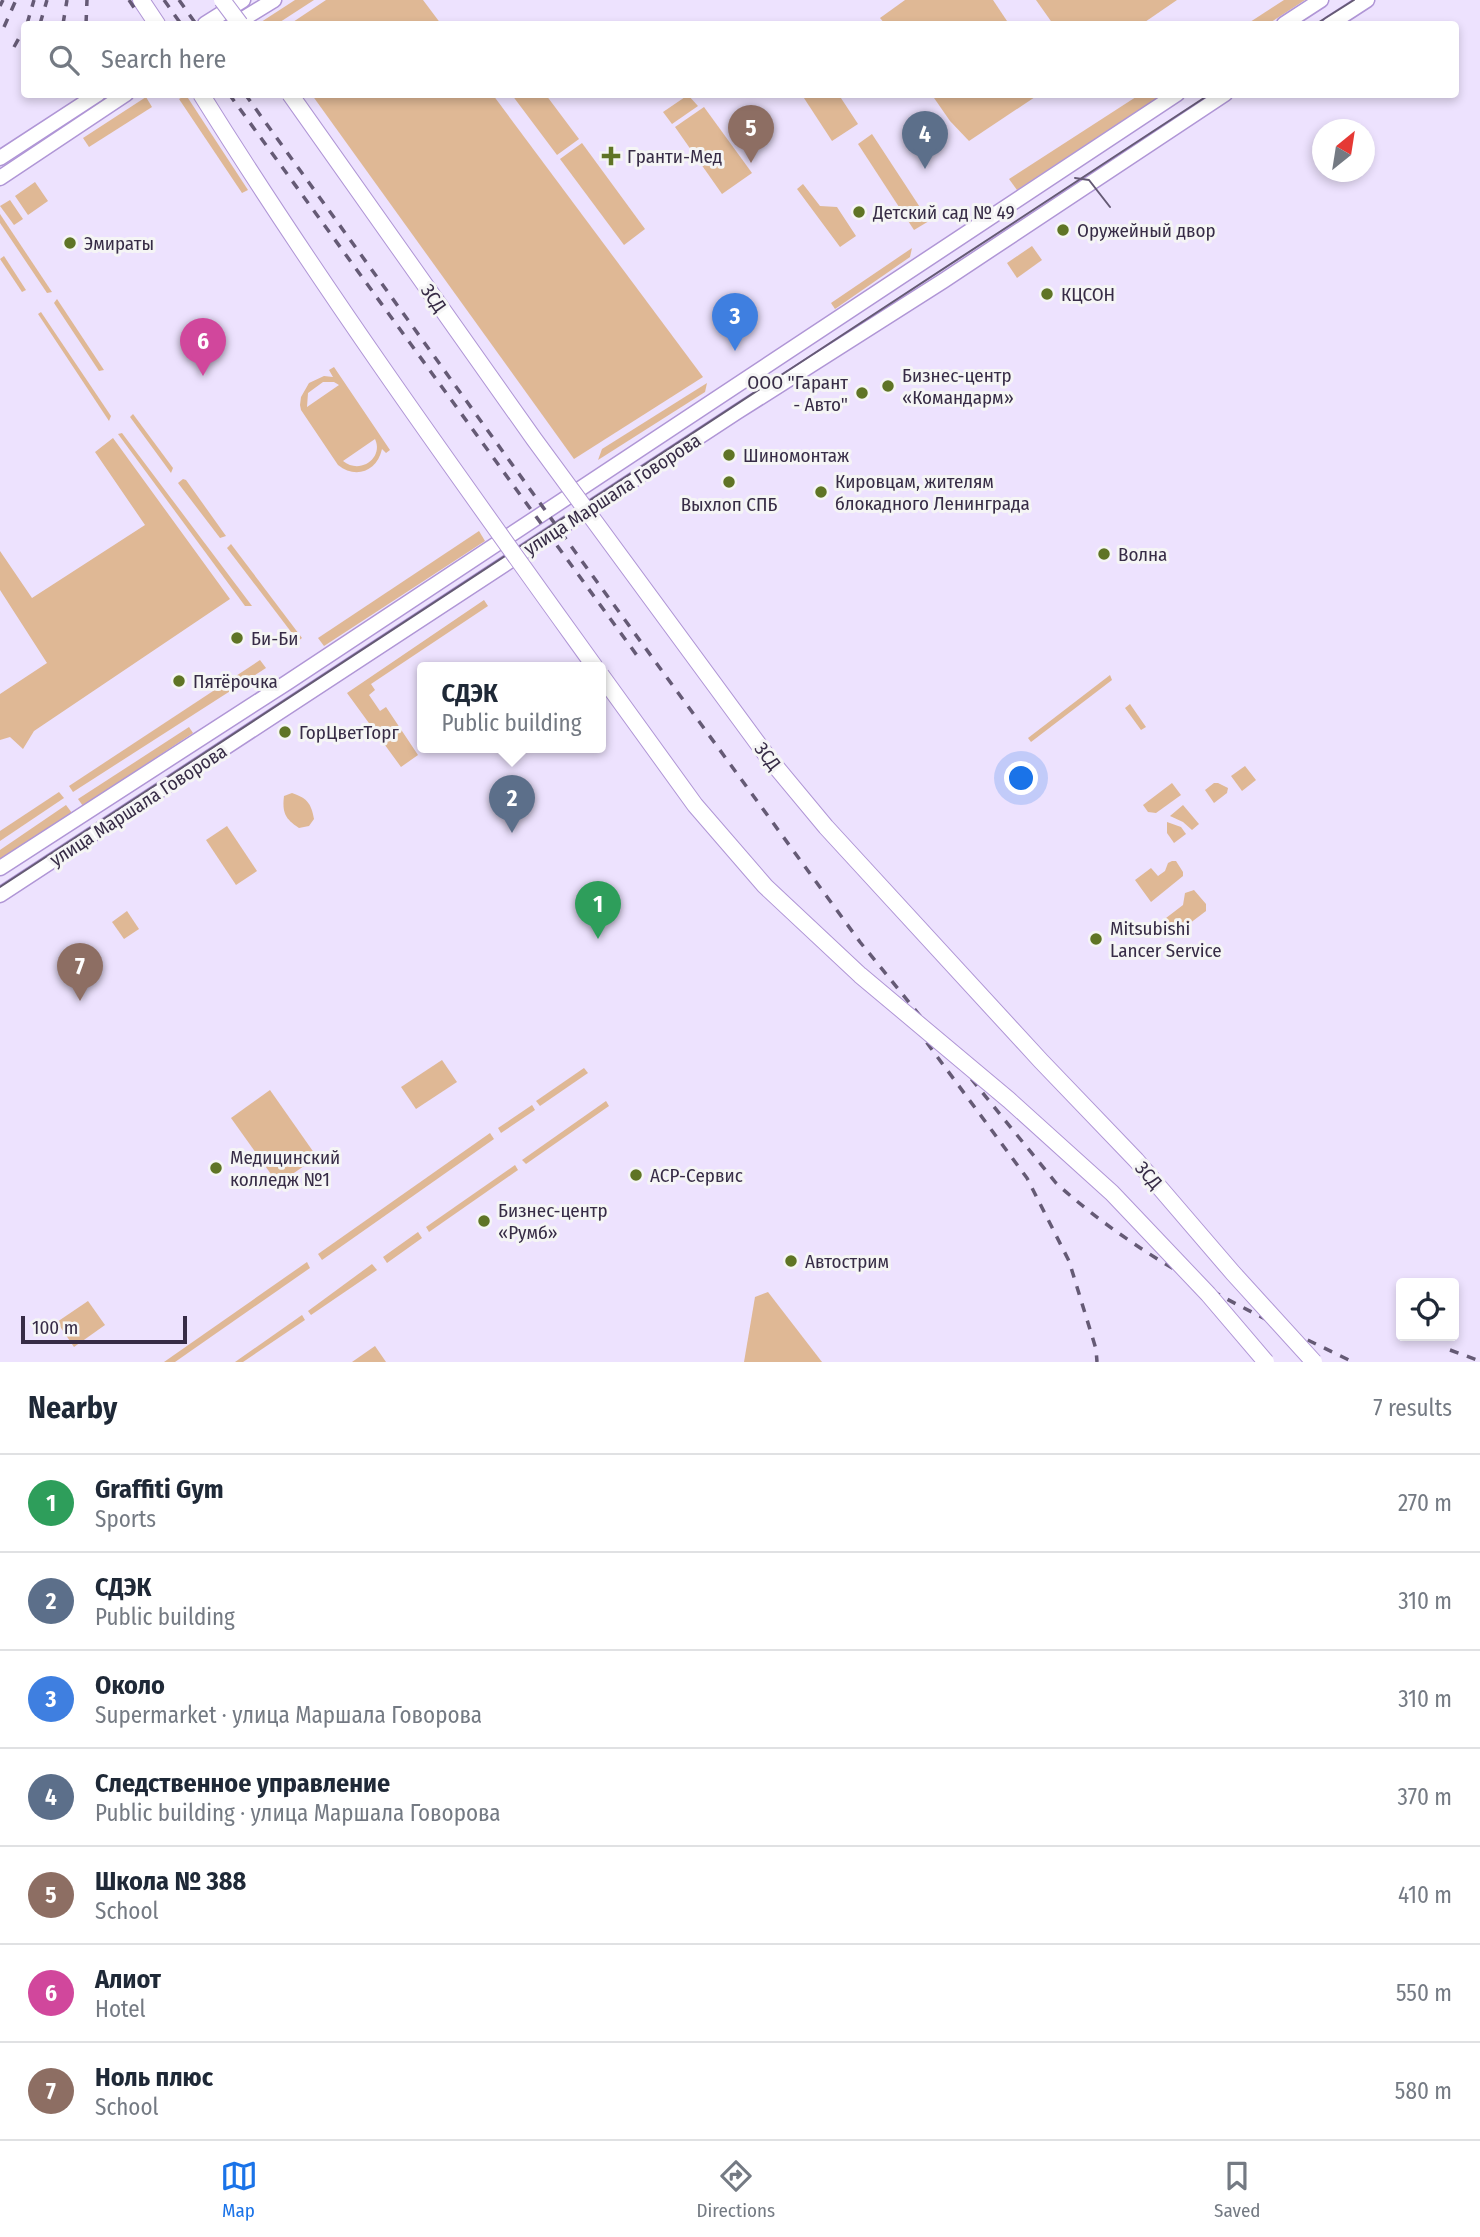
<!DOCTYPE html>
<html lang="en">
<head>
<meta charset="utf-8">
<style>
  body { margin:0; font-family:"Fira Sans Condensed",sans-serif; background:#f6f6f7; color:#1f2937 }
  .controls { position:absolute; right:21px; bottom:21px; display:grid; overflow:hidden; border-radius:7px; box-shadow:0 4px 10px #0003 }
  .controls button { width:63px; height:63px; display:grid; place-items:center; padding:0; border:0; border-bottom:2px solid #e0e1e3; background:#fff; color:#1f2937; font:35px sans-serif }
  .compass { position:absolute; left:1312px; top:119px; width:63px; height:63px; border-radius:50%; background:#fff; box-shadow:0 4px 10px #0003; rotate:30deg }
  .scale { position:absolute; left:21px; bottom:18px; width:166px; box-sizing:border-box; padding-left:7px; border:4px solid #372c46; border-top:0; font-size:19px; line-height:24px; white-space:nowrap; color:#372c46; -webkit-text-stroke:5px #f5f5f5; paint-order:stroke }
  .you { position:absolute; left:1022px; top:779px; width:24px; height:24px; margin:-18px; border:5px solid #fff; border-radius:50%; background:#1a73e8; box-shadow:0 0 0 10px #1a73e833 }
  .badge { display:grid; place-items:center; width:46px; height:46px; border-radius:50%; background:#1a73e8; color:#fff; font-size:23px; font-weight:700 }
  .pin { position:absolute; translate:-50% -58px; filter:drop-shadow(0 2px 4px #0008) }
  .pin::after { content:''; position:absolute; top:37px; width:24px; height:21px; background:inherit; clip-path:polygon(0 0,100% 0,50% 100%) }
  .popup { position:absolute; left:417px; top:662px; width:189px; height:91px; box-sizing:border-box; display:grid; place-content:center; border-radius:7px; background:#fff; filter:drop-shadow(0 2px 5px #0005); font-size:23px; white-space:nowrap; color:#747a83 }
  .popup b { font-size:26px; color:#1f2937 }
  .popup::after { content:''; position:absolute; left:50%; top:100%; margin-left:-14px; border:14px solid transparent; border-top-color:#fff }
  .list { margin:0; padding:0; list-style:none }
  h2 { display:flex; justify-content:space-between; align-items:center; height:91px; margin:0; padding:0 28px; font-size:30px }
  h2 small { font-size:23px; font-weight:400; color:#747a83 }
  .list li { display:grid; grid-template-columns:46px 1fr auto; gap:21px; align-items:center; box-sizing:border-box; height:98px; padding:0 28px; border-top:2px solid #e0e1e3 }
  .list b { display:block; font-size:26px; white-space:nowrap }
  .list p { margin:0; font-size:23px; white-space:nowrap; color:#747a83 }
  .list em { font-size:23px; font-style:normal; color:#747a83 }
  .icon { flex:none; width:38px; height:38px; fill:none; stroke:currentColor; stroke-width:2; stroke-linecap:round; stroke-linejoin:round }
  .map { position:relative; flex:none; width:1480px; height:1362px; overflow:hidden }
  .search { position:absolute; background:#fff; box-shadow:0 4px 10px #0003; left:21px; right:21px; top:21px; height:77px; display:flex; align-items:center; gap:18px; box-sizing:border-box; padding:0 24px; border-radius:7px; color:#747a83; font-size:26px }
  .sheet { height:777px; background:#fff }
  nav { display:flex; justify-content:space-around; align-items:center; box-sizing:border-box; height:98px; border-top:2px solid #e0e1e3; background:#fff; font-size:19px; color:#747a83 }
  nav a { display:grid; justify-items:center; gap:4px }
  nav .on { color:#1a73e8 }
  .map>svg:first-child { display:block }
  .green { fill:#dfb895; fill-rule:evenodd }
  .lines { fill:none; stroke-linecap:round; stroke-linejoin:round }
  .major-casing { stroke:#b096d6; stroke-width:17 }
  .highway-casing { stroke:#b096d6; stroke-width:18 }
  .major { stroke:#fff; stroke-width:14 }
  .highway { stroke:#fff; stroke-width:16 }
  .tram { stroke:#655a75; stroke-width:2 }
  .rail { stroke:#655a75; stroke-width:3.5; stroke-dasharray:9 9; stroke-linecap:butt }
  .highway-bridge-casing { stroke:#b096d6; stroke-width:18; stroke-linecap:butt }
  .highway-bridge { stroke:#fff; stroke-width:16 }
  .poi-dot { fill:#5f7425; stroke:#f5f5f5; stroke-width:2.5 }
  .labels { text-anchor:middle; stroke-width:6; stroke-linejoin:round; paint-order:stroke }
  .poi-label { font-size:19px; fill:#372c46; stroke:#f5f5f5; text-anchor:start }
  .street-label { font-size:19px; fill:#372c46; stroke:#f5f5f5 }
</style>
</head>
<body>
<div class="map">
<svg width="1480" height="1362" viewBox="0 0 1480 1362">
  <rect width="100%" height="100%" fill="#ede2fe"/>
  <g class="green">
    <polygon points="295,0 314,0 277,24 258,24"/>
    <polygon points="326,0 423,0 441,24 290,24"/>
    <polygon points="905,0 993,0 1009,24 885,24 880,18"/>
    <polygon points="1036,0 1177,0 1142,24 1053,24"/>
    <polygon points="1284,0 1305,0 1268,24 1247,24"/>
    <polygon points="186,95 248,190 242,193 179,99"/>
    <polygon points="312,95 493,95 703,377 574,459"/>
    <polygon points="512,95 546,95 579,139 557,155"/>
    <polygon points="688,95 698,106 672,124 663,112"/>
    <polygon points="802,95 839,95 858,124 832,141"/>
    <polygon points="932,95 1038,95 969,141 950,121"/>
    <polygon points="1139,95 1162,95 1017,190 1009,179"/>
    <polygon points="146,97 152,107 89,147 83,138"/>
    <polygon points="704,107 752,173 722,194 675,127"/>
    <polygon points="872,134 929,221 914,230 858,144"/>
    <polygon points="582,143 645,229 624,245 560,159"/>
    <polygon points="35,182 48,201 28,215 15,196"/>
    <polygon points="803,184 820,206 837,207 856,236 840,247 797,189"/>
    <polygon points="10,200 23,219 14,225 0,206"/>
    <polygon points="0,214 52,292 47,293 0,223"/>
    <polygon points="1032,246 1042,260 1017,278 1007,263"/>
    <polygon points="912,248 910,257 835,309 831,303"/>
    <polygon points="4,256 26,290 22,292 0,259"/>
    <polygon points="57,299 104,370 99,371 54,303"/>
    <polygon points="41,312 111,416 109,421 38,314"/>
    <path d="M334,367L390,450L386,453L382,449C377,472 355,479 338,465L301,410L300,405L301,397L309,383L324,376L333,377L329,370ZM323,382H334L339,385L307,407L308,393ZM375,439C384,458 360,475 343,461Z"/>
    <polygon points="707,383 705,392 598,460 602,449"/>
    <polygon points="133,414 173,468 171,473 130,417"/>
    <polygon points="122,433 252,606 245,606 118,434"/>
    <polygon points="113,438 230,599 34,731 23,749 10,737 0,740 0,694 47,663 0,590 0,551 32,598 145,525 95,452"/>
    <polygon points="183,479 186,480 226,536 220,538 178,483"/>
    <polygon points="479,531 485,541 324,646 318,638"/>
    <polygon points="231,544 302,638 298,641 227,548"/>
    <polygon points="484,600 488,606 371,684 375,690 369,695 380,711 386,707 418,755 401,767 347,693"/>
    <polygon points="260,660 266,668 73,792 69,786"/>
    <polygon points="1110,675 1112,680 1031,742 1028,738"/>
    <polygon points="1130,704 1146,727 1141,730 1125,708"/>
    <polygon points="189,727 193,733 83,806 78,799"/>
    <polygon points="1245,766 1256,780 1242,791 1231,776"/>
    <polygon points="1172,783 1181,795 1156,813 1148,812 1143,805"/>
    <polygon points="1214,783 1218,783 1228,788 1227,793 1214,803 1205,790"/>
    <polygon points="59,792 64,798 0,841 0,831"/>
    <path d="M292,793C307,798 311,803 314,819L309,826L299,828C285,819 282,812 284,796Z"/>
    <polygon points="66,805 72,813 0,861 0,850"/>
    <polygon points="1183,805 1199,824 1192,830 1183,822 1170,816"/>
    <polygon points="1167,822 1181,827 1186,834 1174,843 1167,833"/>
    <polygon points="227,826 257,871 236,885 206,840"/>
    <polygon points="1172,861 1176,861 1183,872 1183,876 1151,902 1135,880 1151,868 1158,876 1165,871 1168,863"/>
    <polygon points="1194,890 1206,904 1206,911 1177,933 1166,918 1183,905 1185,893"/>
    <polygon points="127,911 139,929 124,939 112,922"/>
    <polygon points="442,1060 457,1082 416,1109 401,1087"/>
    <polygon points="584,1068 588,1073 540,1106 536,1101"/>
    <polygon points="270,1090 317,1157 278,1184 231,1118"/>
    <polygon points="606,1101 609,1106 526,1164 522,1160"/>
    <polygon points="532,1105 535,1110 501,1133 498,1128"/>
    <polygon points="490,1133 494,1139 322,1260 318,1254"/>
    <polygon points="515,1165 518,1170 429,1232 426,1227"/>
    <polygon points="418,1232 422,1238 387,1263 383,1257"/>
    <polygon points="307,1262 310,1268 175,1362 164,1362"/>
    <polygon points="372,1264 377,1270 311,1315 308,1311"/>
    <polygon points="768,1292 822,1362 744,1362 755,1297"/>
    <polygon points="88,1301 105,1325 74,1347 57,1322"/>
    <polygon points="302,1315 305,1320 243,1362 235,1362"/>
    <polygon points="375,1346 386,1362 352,1362"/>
  </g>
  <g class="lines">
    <defs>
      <g id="major">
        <polyline points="205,24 243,0"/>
        <polyline points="235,24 274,0"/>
        <polyline points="1284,24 1321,0"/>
        <polyline points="1330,24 1367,0"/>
        <polyline points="0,158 98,94"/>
        <polyline points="0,178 126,94"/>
        <polyline points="0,868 288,682 1177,94"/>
        <polyline points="0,895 737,412 943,281 1225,94"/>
      </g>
      <polyline id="highway" points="141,0 157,24"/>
    </defs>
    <use href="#major" class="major-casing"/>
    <use href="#highway" class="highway-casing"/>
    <use href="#major" class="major"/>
    <use href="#highway" class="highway"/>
    <g class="tram">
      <polyline points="1316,24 1354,0"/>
      <polyline points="1075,178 1089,180 1110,207"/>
      <polyline points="0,887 1210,94"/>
    </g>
    <g class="rail">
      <polyline points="129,0 135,9"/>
      <polyline points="164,0 181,24"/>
      <polyline points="179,0 196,24"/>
      <polyline points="0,6 3,0"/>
      <polyline points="27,24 34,0"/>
      <polyline points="40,24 47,0"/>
      <polyline points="63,24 67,0"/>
      <polyline points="86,24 87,0"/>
      <polyline points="4,27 16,0"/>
      <polyline points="14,47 24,29"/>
      <polyline points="23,59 24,57"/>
      <polyline points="229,94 641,661"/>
      <path d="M245,94L576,553L860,942L1056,1183C1143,1262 1248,1311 1353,1362"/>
      <polyline points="916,1028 1027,1178 1069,1261 1096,1349 1097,1362"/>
      <polyline points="1450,1350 1480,1361"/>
    </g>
    <defs>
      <g id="highway-bridge">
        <polyline points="222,0 240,24"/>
        <path d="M201,94C324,291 460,479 595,667"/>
        <polyline points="290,94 534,439 767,756 826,827 1041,1061 1136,1160 1233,1273 1314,1362"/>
        <polyline points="601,675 695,805 765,886 860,975 1009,1100 1112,1193 1208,1294 1266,1362"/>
      </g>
    </defs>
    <use href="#highway-bridge" class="highway-bridge-casing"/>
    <use href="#highway-bridge" class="highway-bridge"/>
  </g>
  <g class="poi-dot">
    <path d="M607.5 145.5h7v7h7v7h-7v7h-7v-7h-7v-7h7z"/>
    <circle cx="859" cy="212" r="7"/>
    <circle cx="1063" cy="230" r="7"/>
    <circle cx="70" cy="243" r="7"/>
    <circle cx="1047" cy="294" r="7"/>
    <circle cx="888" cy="386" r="7"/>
    <circle cx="862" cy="393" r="7"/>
    <circle cx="729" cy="455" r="7"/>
    <circle cx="729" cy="482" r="7"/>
    <circle cx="821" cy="492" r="7"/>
    <circle cx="1104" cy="554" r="7"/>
    <circle cx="237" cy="638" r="7"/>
    <circle cx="179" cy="681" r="7"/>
    <circle cx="285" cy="732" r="7"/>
    <circle cx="1096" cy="939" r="7"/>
    <circle cx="216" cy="1168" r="7"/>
    <circle cx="636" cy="1175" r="7"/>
    <circle cx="484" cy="1221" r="7"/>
    <circle cx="791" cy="1261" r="7"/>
  </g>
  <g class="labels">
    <g class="poi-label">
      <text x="627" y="163">Гранти-Мед</text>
      <text x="873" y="219">Детский сад № 49</text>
      <text x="1077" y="237">Оружейный двор</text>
      <text x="84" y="250">Эмираты</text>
      <text x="1061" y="301">КЦСОН</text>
      <text x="902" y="382">Бизнес-центр<tspan x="902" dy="22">«Командарм»</tspan></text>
      <text x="848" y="389" text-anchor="end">ООО "Гарант<tspan x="848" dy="22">- Авто"</tspan></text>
      <text x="743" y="462">Шиномонтаж</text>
      <text x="835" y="488">Кировцам, жителям<tspan x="835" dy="22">блокадного Ленинграда</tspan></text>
      <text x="729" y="511" text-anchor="middle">Выхлоп СПБ</text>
      <text x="1118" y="561">Волна</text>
      <text x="251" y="645">Би-Би</text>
      <text x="193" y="688">Пятёрочка</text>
      <text x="299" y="739">ГорЦветТорг</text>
      <text x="1110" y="935">Mitsubishi<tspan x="1110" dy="22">Lancer Service</tspan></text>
      <text x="230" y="1164">Медицинский<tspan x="230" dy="22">колледж №1</tspan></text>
      <text x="650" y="1182">АСР-Сервис</text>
      <text x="498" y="1217">Бизнес-центр<tspan x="498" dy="22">«Румб»</tspan></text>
      <text x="805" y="1268">Автострим</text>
    </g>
    <g class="street-label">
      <text transform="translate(434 298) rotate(55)" y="7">ЗСД</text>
      <text transform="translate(612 494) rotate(-33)" y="7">улица Маршала Говорова</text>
      <text transform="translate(768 756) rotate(52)" y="7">ЗСД</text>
      <text transform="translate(138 805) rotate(-33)" y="7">улица Маршала Говорова</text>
      <text transform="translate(1149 1175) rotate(49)" y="7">ЗСД</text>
    </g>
  </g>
</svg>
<div class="controls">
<button><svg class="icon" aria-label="locate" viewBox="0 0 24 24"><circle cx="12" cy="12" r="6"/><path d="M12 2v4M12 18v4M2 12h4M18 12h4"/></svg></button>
</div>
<svg class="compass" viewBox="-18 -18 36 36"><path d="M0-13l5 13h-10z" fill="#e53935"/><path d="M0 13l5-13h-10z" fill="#747a83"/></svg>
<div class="scale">100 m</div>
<div class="you"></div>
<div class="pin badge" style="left:598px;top:939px;background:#2e9e5b">1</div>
<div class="pin badge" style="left:512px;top:833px;background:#5c6f8a">2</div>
<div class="popup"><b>СДЭК</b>Public building</div>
<div class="pin badge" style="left:735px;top:351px;background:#3f7fe0">3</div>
<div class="pin badge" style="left:925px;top:169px;background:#5c6f8a">4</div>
<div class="pin badge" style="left:751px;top:163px;background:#8d6e63">5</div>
<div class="pin badge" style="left:203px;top:376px;background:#d1479c">6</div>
<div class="pin badge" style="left:80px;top:1001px;background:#8d6e63">7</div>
<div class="search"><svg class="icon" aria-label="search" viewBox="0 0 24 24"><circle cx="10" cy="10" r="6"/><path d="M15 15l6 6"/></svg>Search here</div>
</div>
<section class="sheet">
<h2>Nearby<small>7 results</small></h2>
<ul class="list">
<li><span class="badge" style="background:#2e9e5b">1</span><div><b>Graffiti Gym</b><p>Sports</p></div><em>270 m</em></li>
<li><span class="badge" style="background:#5c6f8a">2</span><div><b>СДЭК</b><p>Public building</p></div><em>310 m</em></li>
<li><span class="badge" style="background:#3f7fe0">3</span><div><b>Около</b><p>Supermarket · улица Маршала Говорова</p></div><em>310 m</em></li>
<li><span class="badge" style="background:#5c6f8a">4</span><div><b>Следственное управление</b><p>Public building · улица Маршала Говорова</p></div><em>370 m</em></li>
<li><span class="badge" style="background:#8d6e63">5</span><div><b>Школа № 388</b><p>School</p></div><em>410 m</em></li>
<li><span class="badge" style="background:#d1479c">6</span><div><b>Алиот</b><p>Hotel</p></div><em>550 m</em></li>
<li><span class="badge" style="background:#8d6e63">7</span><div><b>Ноль плюс</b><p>School</p></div><em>580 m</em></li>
</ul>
</section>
<nav>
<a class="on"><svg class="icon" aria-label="map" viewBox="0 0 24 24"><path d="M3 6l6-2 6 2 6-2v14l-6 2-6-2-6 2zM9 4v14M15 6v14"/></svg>Map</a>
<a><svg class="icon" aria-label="directions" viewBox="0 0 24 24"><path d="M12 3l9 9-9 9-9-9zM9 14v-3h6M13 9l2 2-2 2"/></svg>Directions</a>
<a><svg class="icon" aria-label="saved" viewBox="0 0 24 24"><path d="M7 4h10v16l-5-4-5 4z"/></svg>Saved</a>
</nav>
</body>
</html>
